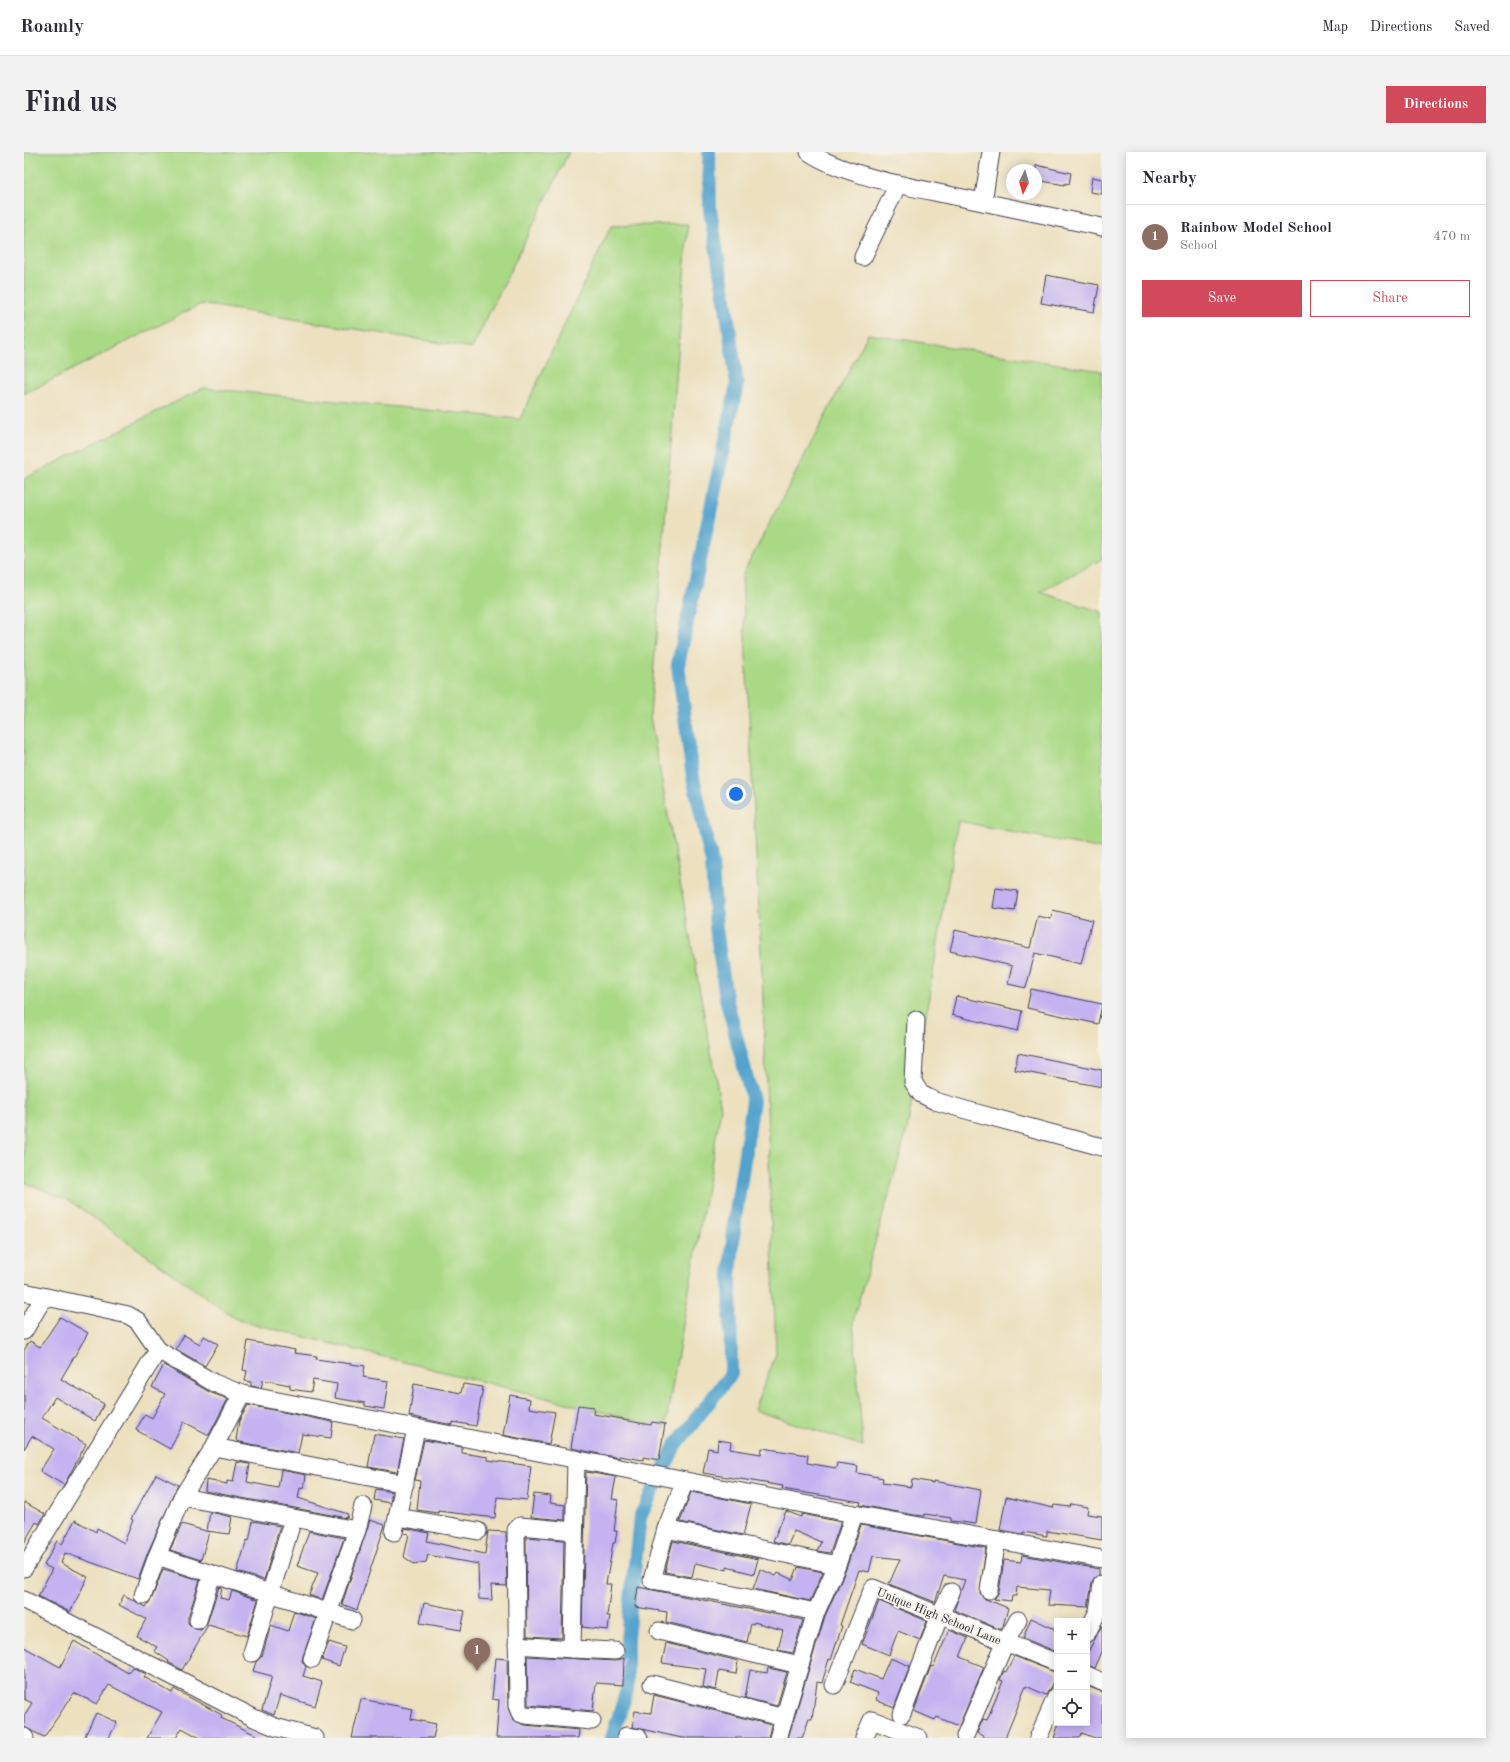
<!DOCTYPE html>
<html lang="en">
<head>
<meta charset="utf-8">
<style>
  body { margin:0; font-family:"Old Standard TT",serif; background:#f2f2f3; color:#2b2b33 }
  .controls { position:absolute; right:12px; bottom:12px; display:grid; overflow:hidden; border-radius:0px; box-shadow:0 2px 10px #0003 }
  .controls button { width:36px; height:36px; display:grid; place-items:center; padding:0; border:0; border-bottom:1px solid #e1e1e2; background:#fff; color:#2b2b33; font:20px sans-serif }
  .compass { position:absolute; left:982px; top:12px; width:36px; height:36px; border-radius:50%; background:#fff; box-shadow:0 2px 10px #0003; rotate:185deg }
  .you { position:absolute; left:712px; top:642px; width:14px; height:14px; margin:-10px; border:3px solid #fff; border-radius:50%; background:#1a73e8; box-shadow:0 0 0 6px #1a73e833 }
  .badge { display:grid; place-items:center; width:26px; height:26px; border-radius:50%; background:#d1495b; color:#fff; font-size:13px; font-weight:700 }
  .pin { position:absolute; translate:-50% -33px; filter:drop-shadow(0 1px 2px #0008) }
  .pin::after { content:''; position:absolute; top:21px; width:14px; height:12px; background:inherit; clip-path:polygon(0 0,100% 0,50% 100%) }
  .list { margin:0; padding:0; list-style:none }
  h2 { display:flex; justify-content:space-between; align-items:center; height:52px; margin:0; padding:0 16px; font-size:17px }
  h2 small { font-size:13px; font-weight:400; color:#7c7c81 }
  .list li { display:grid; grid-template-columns:26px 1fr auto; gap:12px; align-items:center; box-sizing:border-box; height:64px; padding:0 16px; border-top:1px solid #e1e1e2 }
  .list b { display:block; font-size:15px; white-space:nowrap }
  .list p { margin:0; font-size:13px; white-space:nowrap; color:#7c7c81 }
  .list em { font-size:13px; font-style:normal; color:#7c7c81 }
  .actions { display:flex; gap:8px; padding:12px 16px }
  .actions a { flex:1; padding:9px 0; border:1px solid #d1495b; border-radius:0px; text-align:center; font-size:14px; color:#d1495b }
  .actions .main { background:#d1495b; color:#fff }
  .icon { flex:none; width:22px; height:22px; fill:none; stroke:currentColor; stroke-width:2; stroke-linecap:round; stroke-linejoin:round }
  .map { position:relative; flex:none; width:1078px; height:1586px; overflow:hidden; border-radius:0px }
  header { display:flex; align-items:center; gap:24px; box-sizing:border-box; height:56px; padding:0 20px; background:#fff; border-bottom:1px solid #e1e1e2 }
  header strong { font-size:19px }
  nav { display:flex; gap:22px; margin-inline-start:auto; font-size:14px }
  .intro { display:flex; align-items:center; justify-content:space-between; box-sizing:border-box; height:96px; padding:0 24px }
  h1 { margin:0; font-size:28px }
  .button { padding:10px 18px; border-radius:0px; background:#d1495b; color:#fff; font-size:14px; font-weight:700 }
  main { display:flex; gap:24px; padding:0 24px }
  aside { flex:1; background:#fff; border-radius:0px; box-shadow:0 2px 10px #0003 }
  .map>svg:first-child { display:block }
  .green { fill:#aad986; stroke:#667e60 }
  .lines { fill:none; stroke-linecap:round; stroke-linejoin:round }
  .canal { stroke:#53a3cd; stroke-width:14 }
  .building { fill:#c4b2f1 }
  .minor-casing { stroke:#403e4f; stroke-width:19 }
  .minor { stroke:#fff; stroke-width:17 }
  .labels { text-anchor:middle; stroke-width:4; stroke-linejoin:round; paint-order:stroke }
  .street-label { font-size:12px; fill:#22223b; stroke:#f7f3e8 }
</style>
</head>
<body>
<header>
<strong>Roamly</strong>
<nav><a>Map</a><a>Directions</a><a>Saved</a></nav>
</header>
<div class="intro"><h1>Find us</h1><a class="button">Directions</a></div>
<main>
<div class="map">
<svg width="1078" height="1586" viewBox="0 0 1078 1586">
  <rect width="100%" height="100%" fill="#f7f3e8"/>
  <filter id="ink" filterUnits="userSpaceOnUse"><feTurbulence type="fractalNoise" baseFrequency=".025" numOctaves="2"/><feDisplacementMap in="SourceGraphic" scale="8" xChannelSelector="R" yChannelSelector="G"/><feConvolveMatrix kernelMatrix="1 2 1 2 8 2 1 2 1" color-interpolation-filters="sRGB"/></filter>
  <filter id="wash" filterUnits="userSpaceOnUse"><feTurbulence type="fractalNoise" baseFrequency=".012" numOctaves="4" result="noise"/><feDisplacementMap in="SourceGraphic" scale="16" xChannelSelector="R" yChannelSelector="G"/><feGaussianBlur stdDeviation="0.9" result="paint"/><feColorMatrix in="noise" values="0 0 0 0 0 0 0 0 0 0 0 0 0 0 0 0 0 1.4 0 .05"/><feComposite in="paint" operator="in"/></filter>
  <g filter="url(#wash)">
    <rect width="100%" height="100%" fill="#ece0bf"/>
    <g class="green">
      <polygon points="0,0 545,0 448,196 177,152 0,242"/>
      <polygon points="664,72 626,564 697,956 641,1276 214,1168 46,1049 0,1030 0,327 179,236 496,267 587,74"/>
      <polygon points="844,182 1078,219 1078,407 1016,440 1078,460 1078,697 934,669 883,978 829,1169 839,1294 730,1258 752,1202 738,820 718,424"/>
    </g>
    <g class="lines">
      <polyline class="canal" points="588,1586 603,1538 603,1486 616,1365 651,1294 707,1222 706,1124 711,1067 729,949 702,846 692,776 688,711 669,625 654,513 713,232 701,147 686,58 685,0"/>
    </g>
    <g id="blocks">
      <g class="building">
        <polygon points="1012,13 1047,21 1045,32 1041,31 1041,33 1012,28"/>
        <polygon points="1068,25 1078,27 1078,42 1066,40"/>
        <polygon points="1022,123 1075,133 1070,160 1017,151"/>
        <polygon points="972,736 994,739 991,759 969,756"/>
        <polygon points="1029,758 1068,768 1057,812 1011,801 1002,836 984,832 988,814 926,799 931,778 1006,796 1014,764 1027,767"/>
        <polygon points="1007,837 1078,852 1074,872 1003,856"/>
        <polygon points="932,844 998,859 994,879 928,863"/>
        <polygon points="994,901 1078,918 1078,935 991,918"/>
        <polygon points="36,1165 64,1181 37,1227 80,1252 71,1269 31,1245 18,1266 62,1292 40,1333 16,1319 30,1297 8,1284 0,1297 0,1198 6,1189 16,1195"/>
        <polygon points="160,1183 176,1192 180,1184 194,1192 181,1214 152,1197"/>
        <polygon points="224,1189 271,1198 270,1201 293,1204 292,1207 341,1214 339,1225 364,1229 360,1257 341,1254 341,1251 311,1246 313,1232 289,1228 287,1240 266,1237 266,1233 239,1228 237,1236 227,1234 227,1230 221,1229 223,1219 219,1218"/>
        <polygon points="140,1213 185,1240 204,1247 185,1283 160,1270 146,1297 112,1278 121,1262 128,1266 141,1242 128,1235"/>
        <polygon points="390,1232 437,1241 439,1232 459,1235 452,1274 429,1270 429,1273 385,1264"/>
        <polygon points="486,1243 506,1247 505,1256 531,1260 525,1292 479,1283"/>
        <polygon points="224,1253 309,1270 307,1286 278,1282 274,1301 216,1290 212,1288 215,1269"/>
        <polygon points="554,1253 570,1255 569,1262 599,1267 599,1268 627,1273 628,1270 641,1272 635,1308 619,1305 619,1308 595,1304 595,1306 547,1296"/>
        <polygon points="350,1282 380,1287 373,1320 344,1315"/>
        <polygon points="400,1288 438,1295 438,1301 464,1305 464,1308 507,1314 503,1348 473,1345 471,1366 414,1359 414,1361 393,1358 396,1329 391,1328"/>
        <polygon points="694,1288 707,1290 706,1297 737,1302 738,1296 784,1303 783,1311 812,1316 813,1311 834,1314 833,1321 859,1326 858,1331 887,1335 888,1327 909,1331 909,1329 957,1338 952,1372 927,1369 927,1366 901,1362 901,1364 890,1363 836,1353 837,1350 758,1337 759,1334 679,1321 684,1296 693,1298"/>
        <polygon points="213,1310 226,1312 223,1330 254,1336 257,1318 282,1323 280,1337 276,1336 274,1346 324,1362 323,1366 181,1339 182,1328 203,1332 203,1329 209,1330"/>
        <polygon points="562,1320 592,1325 588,1347 594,1348 590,1379 593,1379 591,1391 589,1391 582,1432 587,1432 583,1464 586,1464 584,1478 558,1475"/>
        <polygon points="132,1322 154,1333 124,1400 114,1427 41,1401 37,1411 64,1425 46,1460 14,1444 28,1417 20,1413 33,1389 38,1392 51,1368 72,1380 73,1376 100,1391 109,1368 107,1367"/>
        <polygon points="352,1337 368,1340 366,1351 350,1348"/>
        <polygon points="667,1340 727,1352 719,1383 656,1370"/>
        <polygon points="510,1342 527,1344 526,1351 541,1353 541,1368 507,1365"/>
        <polygon points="982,1345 1029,1356 1030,1353 1046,1355 1047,1352 1064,1355 1063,1362 1078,1364 1078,1388 1023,1379 1023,1384 999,1380 999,1382 976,1378"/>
        <polygon points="0,1350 21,1362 15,1372 12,1370 0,1391"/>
        <polygon points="762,1359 777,1365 778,1362 817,1370 806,1401 793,1399 797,1390 770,1379 764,1393 749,1389"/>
        <polygon points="186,1360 208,1365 205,1382 183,1379"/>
        <polygon points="346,1368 361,1373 333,1458 318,1452"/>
        <polygon points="229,1369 256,1374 240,1428 213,1420 223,1388 225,1389"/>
        <polygon points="158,1372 185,1380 177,1408 146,1398"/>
        <polygon points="837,1373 962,1396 956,1441 959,1446 984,1456 979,1474 977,1477 975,1477 930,1458 941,1428 920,1424 911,1450 865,1432 876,1407 849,1404 845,1420 835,1418 816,1473 818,1474 807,1508 805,1507 798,1531 793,1530 788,1567 785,1567 778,1586 764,1586 801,1464 822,1417"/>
        <polygon points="381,1376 405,1381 403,1389 461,1402 464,1379 482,1380 483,1434 467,1433 468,1448 455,1447 454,1412 404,1403 402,1410 390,1412 380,1405 385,1382 380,1381"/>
        <polygon points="285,1379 320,1386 298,1448 285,1443 294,1421 273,1414"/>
        <polygon points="502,1385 540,1388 538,1486 503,1484"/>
        <polygon points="649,1389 734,1407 730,1422 703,1415 703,1418 671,1411 668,1425 641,1420"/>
        <polygon points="998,1403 1075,1417 1075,1423 1070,1426 1068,1431 1064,1455 1024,1453 1026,1438 993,1435 992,1444 988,1444 987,1449 970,1447 975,1440 980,1408 997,1410"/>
        <polygon points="774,1415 799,1420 786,1449 729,1437 736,1417 752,1424 754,1421 769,1428"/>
        <polygon points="139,1417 176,1428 164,1465 164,1471 171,1477 177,1478 183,1471 195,1435 198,1436 196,1446 205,1448 208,1439 234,1448 223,1484 184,1473 158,1518 144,1510 145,1509 130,1499 133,1495 113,1484 122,1467 95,1453 100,1443 122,1455 128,1446"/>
        <polygon points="614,1435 779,1468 769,1501 754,1498 759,1478 730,1470 729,1472 727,1472 723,1490 642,1470 643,1460 611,1455"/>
        <polygon points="855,1449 903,1469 896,1488 874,1479 865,1503 838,1492"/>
        <polygon points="400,1451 441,1459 437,1478 396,1471"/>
        <polygon points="270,1459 292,1467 279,1504 278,1509 282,1515 279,1524 298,1530 291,1554 256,1543 250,1563 238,1558 248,1524 229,1519 232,1510 238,1504 247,1473 264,1479"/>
        <polygon points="1007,1466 1033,1478 1033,1500 999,1486"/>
        <polygon points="1078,1473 1078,1500 1071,1516 1063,1513 1063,1502"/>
        <polygon points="925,1478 944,1486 936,1505 960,1515 935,1574 913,1565 911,1568 890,1559 907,1514 909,1515 912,1509"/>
        <polygon points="50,1489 104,1521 108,1515 122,1522 120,1525 148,1541 150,1537 198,1563 197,1566 238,1586 176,1586 158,1576 152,1586 123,1586 138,1560 85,1533 73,1552 50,1541 20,1585 0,1575 0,1564 8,1551 0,1547 0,1495 36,1515"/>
        <polygon points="305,1490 321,1495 315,1514 298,1508"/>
        <polygon points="642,1491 714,1509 712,1522 695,1519 692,1538 679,1535 682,1517 638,1511"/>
        <polygon points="503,1504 591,1509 600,1506 599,1533 572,1531 569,1559 504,1553"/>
        <polygon points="990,1504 1033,1521 1033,1523 1022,1543 1002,1534 981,1586 962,1586 953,1581 959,1567 963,1568 979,1529 976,1528 980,1519 982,1520"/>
        <polygon points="472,1506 483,1507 484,1556 489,1568 500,1573 555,1578 554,1586 472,1586 475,1548 468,1547"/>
        <polygon points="866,1506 886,1514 870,1556 852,1548 854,1541 826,1530 831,1517 857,1527"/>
        <polygon points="744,1516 763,1520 753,1554 721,1546 726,1518 743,1521"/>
        <polygon points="1063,1534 1078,1540 1078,1586 1071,1586 1058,1581 1056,1586 1030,1586 1035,1571 1063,1571"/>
        <polygon points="630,1543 747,1573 744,1586 658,1586 608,1575 611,1559 627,1561"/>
        <polygon points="337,1547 389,1557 387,1567 412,1572 409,1586 328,1586"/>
        <polygon points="72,1561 93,1570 85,1586 60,1586"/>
      </g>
    </g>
  </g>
  <g filter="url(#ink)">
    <use href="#blocks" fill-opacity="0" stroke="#403e4f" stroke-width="1"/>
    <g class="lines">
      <defs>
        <g id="minor">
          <path d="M785,0C817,22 881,34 920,42C973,53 1025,64 1078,75"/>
          <polyline points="959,50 967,0"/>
          <polyline points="839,105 874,32"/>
          <polyline points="892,868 889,930 897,942 911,949 942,958 1078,995"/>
          <polyline points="0,1140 104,1163 114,1169 134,1198"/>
          <polyline points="0,1179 20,1145"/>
          <polyline points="218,1242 190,1295 158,1345 133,1404 328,1468"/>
          <polyline points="190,1295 381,1332"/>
          <polyline points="661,1329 642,1377 628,1428 700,1441 792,1460"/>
          <polyline points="158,1345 333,1378"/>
          <polyline points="374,1365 454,1379"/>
          <polyline points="642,1377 813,1413"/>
          <polyline points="550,1379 496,1374 492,1378 494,1556 496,1561 501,1563 568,1569"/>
          <polyline points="370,1380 392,1277"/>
          <polyline points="0,1416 134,1198 190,1231 218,1242 830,1362 1078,1407"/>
          <polyline points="965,1438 973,1388"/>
          <polyline points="119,1443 133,1404"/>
          <polyline points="0,1448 230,1566 251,1575 291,1586"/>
          <polyline points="174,1468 188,1422"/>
          <polyline points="635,1479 775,1513"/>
          <polyline points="1063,1481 1074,1459 1078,1432"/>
          <polyline points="493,1493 548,1497 552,1307"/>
          <polyline points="548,1497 591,1499"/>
          <polyline points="228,1501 269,1367"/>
          <polyline points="288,1507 333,1378 339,1354"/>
          <polyline points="1063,1523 1078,1530"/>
          <polyline points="628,1532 760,1566"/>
          <polyline points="810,1533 849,1436 1033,1511"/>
          <polyline points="878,1562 916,1463 927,1440"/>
          <polyline points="602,1584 615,1586"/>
          <polyline points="941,1584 981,1491 994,1468"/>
          <polyline points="0,1585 1,1586"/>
          <polyline points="754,1586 792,1460 813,1413 830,1362"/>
          <polyline points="840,1586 848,1568 895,1586"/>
          <polyline points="1014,1586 1033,1543"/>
        </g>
      </defs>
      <use href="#minor" class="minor-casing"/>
      <use href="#minor" class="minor"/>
    </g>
  </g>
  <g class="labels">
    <g class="street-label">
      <text transform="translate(915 1464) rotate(22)" y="4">Unique High School Lane</text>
    </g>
  </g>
</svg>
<div class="controls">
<button>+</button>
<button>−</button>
<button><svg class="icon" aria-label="locate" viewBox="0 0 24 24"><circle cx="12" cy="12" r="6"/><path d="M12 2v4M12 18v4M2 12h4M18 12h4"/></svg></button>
</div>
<svg class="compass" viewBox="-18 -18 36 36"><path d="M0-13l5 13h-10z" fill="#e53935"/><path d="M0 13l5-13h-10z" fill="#7c7c81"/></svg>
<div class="you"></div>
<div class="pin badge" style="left:453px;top:1519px;background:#8d6e63">1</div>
</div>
<aside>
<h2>Nearby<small></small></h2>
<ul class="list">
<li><span class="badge" style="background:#8d6e63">1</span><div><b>Rainbow Model School</b><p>School</p></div><em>470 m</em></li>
</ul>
<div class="actions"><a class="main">Save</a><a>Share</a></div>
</aside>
</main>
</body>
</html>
